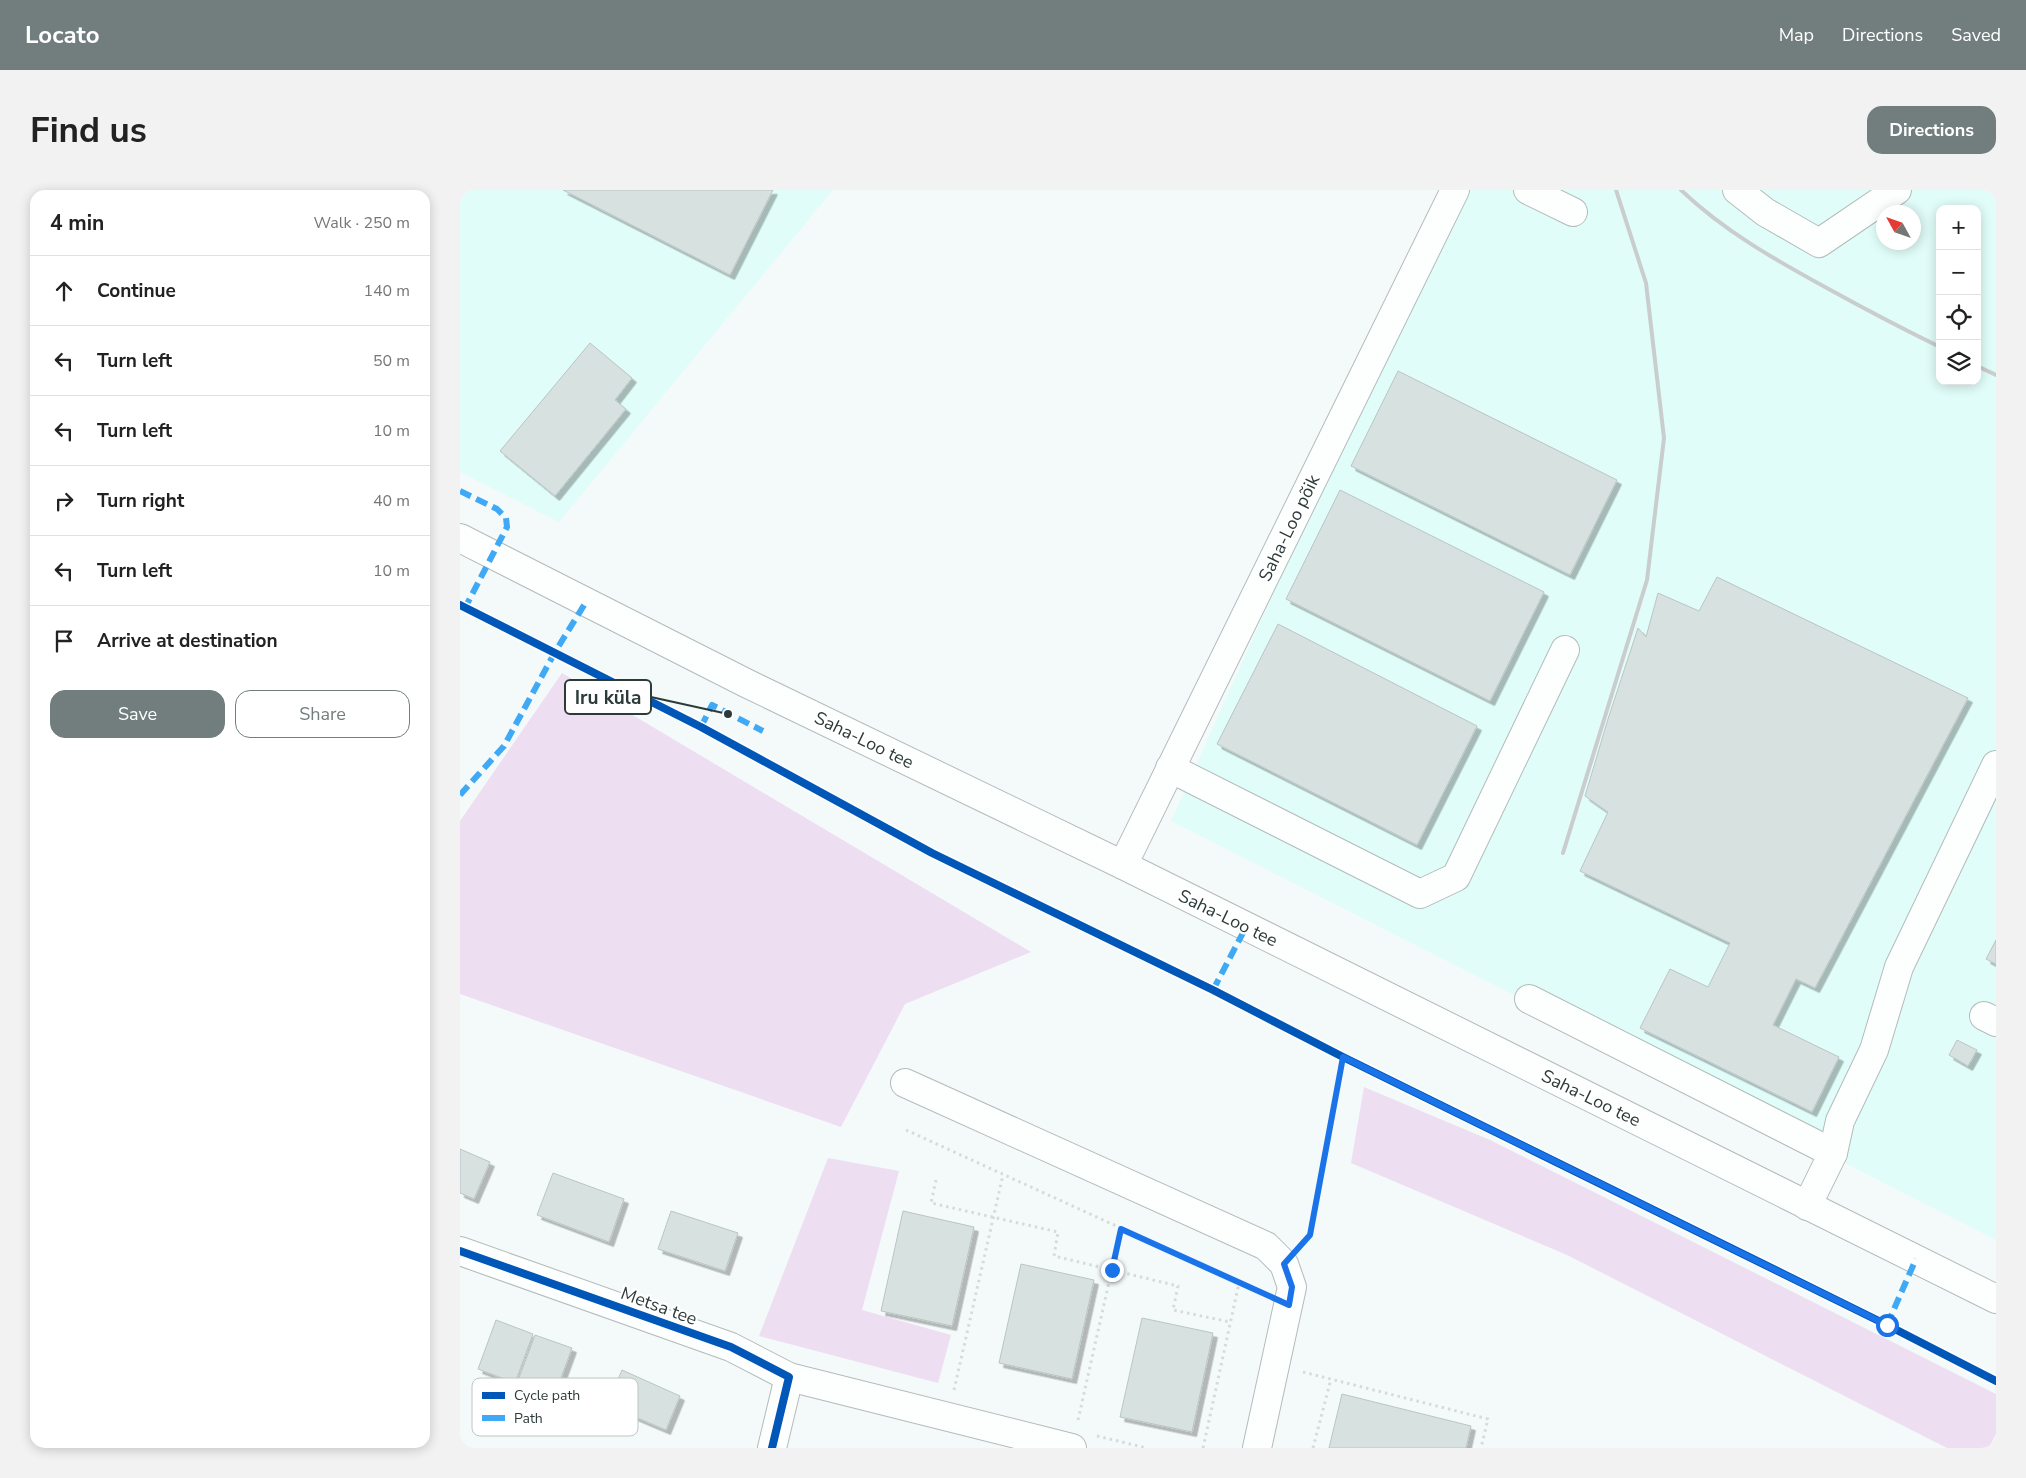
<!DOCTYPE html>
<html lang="en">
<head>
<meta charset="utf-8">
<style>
  body { margin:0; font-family:"Nunito Sans",sans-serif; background:#f2f2f2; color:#222 }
  .controls { position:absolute; right:15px; top:15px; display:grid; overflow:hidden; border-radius:10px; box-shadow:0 2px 12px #0003 }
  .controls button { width:45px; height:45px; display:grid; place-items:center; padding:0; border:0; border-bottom:1px solid #e0e0e0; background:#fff; color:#222; font:25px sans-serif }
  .compass { position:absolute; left:1416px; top:15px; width:45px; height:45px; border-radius:50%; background:#fff; box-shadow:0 2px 12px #0003; rotate:310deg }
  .stop { position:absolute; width:15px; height:15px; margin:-11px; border:4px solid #1a73e8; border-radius:50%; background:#fff }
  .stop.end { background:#1a73e8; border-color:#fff; box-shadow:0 1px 5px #0008 }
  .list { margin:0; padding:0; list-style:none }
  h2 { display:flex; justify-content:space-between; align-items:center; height:65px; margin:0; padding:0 20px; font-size:21px }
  h2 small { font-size:16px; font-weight:400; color:#767676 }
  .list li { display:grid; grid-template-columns:32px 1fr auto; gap:15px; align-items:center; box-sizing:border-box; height:70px; padding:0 20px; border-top:1px solid #e0e0e0 }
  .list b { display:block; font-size:19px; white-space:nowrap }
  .list em { font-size:16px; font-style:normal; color:#767676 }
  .actions { display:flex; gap:10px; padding:15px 20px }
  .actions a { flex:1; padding:11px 0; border:1px solid #727e7d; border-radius:15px; text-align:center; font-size:18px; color:#727e7d }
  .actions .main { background:#727e7d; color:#fff }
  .icon { flex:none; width:28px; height:28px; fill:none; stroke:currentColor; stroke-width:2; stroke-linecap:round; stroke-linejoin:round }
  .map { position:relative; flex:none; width:1536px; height:1258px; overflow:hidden; border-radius:15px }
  header { display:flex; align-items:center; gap:30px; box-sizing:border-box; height:70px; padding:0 25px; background:#727e7d; color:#fff }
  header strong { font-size:24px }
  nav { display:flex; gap:28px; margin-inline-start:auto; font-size:18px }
  .intro { display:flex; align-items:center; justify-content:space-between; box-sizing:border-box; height:120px; padding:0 30px }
  h1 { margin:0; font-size:35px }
  .button { padding:12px 22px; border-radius:15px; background:#727e7d; color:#fff; font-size:18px; font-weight:700 }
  main { display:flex; gap:30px; padding:0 30px }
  aside { flex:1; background:#fff; border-radius:15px; box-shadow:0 2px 12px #0003 }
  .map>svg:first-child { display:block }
  .built { fill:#e1fdf9; fill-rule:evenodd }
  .green { fill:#eddef1 }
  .building { fill:#d7e1e0; stroke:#bbc4c4; filter:url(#shadow) }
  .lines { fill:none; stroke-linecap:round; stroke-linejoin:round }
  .minor-casing { stroke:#b3bcbb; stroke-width:30 }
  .major-casing { stroke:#b3bcbb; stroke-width:30 }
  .path { stroke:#d7dada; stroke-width:3; stroke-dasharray:2.5 4; stroke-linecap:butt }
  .minor { stroke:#fdfefe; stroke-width:28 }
  .major { stroke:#fdfefe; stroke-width:28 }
  .rail { stroke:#cacdcd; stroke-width:4 }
  .quiet { stroke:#3fa9f5; stroke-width:6; stroke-dasharray:12 6; stroke-linecap:butt }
  .cycleway-casing { stroke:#fff; stroke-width:11 }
  .cycleway { stroke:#0057b8; stroke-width:8 }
  .route { stroke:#1a73e8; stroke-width:6 }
  .labels { text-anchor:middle; stroke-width:4.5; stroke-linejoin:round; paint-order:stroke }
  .street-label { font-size:18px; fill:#2c3b39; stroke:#fff }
  .key { fill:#fff; stroke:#c0c4c4; stroke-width:1 }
  .key-label { font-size:14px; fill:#2c3b39 }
  .leader { fill:none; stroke:#2c3b39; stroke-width:2 }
  .callout-dot { fill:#2c3b39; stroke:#fff; stroke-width:2 }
  .callout { fill:#fff; stroke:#2c3b39; stroke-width:2 }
  .callout-label { font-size:19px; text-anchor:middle; font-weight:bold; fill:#2c3b39 }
</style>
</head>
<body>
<header>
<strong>Locato</strong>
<nav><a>Map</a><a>Directions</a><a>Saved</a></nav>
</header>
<div class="intro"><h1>Find us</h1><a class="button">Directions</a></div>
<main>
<aside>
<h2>4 min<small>Walk · 250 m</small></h2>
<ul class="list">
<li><svg class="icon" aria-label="ahead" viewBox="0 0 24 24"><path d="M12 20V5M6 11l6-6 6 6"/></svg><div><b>Continue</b></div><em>140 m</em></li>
<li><svg class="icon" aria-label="left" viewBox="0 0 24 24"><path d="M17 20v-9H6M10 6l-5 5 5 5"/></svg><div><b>Turn left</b></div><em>50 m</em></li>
<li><svg class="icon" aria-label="left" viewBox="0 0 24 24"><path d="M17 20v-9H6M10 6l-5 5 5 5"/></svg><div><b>Turn left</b></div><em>10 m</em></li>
<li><svg class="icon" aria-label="right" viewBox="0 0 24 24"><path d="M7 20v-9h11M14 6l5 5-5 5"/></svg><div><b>Turn right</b></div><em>40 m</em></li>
<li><svg class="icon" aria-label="left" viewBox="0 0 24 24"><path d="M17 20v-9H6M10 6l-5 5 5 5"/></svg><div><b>Turn left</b></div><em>10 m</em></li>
<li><svg class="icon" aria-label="arrive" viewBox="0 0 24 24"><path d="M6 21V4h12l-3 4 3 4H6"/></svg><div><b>Arrive at destination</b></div></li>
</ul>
<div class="actions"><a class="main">Save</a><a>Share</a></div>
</aside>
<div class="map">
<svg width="1536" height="1258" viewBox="0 0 1536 1258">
  <defs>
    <filter id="shadow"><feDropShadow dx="4.5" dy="4.5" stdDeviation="0" flood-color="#0004"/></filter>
  </defs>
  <rect width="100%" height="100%" fill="#f4fafa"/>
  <g class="built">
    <polygon points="0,0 373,0 99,332 0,282"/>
    <path d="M994,0H1536V1050L711,631ZM1480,19H1517V191H1480ZM1424,22H1454V52H1424Z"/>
  </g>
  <g class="green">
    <polygon points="102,483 571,762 445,814 381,937 0,804 0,631"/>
    <polygon points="904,897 1030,950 1536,1204 1536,1244 1529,1258 1487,1258 1107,1065 891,973"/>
    <polygon points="368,968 439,981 402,1120 491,1145 478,1193 299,1146"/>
  </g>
  <g class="building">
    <polygon points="103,0 313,0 270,85"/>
    <polygon points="130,153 172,188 155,210 166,219 95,306 40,261"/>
    <polygon points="938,181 1157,290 1110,385 891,276"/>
    <polygon points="880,300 1084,402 1030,511 826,409"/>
    <polygon points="1257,387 1508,508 1355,798 1336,789 1313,835 1379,867 1352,922 1180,838 1210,779 1248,797 1270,753 1120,681 1148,622 1125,606 1148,529 1178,438 1186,447 1198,403 1239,421"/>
    <polygon points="818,434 1017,536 957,655 757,554"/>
    <polygon points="1536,750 1536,774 1526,769"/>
    <polygon points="1497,850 1517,860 1508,876 1489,865"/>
    <polygon points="0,959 30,972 14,1009 0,1003"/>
    <polygon points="93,983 164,1009 149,1052 77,1025"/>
    <polygon points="211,1021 278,1043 265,1081 198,1059"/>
    <polygon points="443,1021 514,1037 492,1136 421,1121"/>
    <polygon points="561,1074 634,1090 612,1189 539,1173"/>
    <polygon points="682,1128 753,1143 732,1242 660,1227"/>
    <polygon points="36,1130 73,1144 55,1193 18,1179"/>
    <polygon points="75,1145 112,1158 94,1207 57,1193"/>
    <polygon points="162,1180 220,1206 206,1240 147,1215"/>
    <polygon points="882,1204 1011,1236 1006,1258 869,1258"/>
  </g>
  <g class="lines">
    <defs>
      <g id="minor">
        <polyline points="1068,0 1113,22"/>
        <polyline points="1277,0 1305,22 1359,53 1437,0"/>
        <polyline points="710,578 960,704 996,687 1105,460"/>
        <polyline points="663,675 995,0"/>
        <polyline points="1069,809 1373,963 1347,1016"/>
        <polyline points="1524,826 1536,832"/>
        <polyline points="445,893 806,1056 824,1074 832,1097 797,1258"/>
        <polyline points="1373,963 1380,931 1414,860 1439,777 1536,575"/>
        <polyline points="0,1061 271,1157 329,1187 312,1258"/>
        <polyline points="329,1187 612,1258"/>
      </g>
      <polyline id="major" points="0,348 286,493 663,675 1536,1109"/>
    </defs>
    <use href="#minor" class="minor-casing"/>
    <use href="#major" class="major-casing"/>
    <g class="path">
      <polyline points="446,940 801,1102"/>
      <polyline points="476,990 471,1013 598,1042 594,1066 718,1096 713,1120 770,1132"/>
      <polyline points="843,1053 850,1045 883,867"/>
      <polyline points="843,1182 1028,1229 1021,1258"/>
      <polyline points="494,1200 543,985"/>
      <polyline points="618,1230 661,1039"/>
      <polyline points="637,1246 687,1258"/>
      <polyline points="743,1258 779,1093"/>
      <polyline points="853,1258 871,1189"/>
    </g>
    <use href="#minor" class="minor"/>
    <use href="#major" class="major"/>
    <g class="rail">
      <path d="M1221,0C1264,41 1314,69 1365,97C1403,118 1441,138 1480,157"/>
      <polyline points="1517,176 1536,185"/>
      <polyline points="1103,663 1187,390 1204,248 1186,93 1156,0"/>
    </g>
    <g class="quiet">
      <polyline points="0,301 37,319 46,328 47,337 5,418"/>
      <polyline points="241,537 252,515 303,541"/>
      <polyline points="0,605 44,556 95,462 126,412"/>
      <polyline points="753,800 786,737"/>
      <polyline points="1427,1135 1456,1069"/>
    </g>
    <defs>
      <g id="cycleway">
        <polyline points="0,415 241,537 472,663 753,800 883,867 1427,1135 1536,1191"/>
        <polyline points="0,1061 271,1157 329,1187 312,1258"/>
      </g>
    </defs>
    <use href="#cycleway" class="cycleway-casing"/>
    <use href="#cycleway" class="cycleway"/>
  </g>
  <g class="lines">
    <polyline class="route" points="652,1080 661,1039 829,1115 832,1097 824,1074 850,1045 883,867 1427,1135"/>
  </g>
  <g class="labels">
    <g class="street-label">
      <text transform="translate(829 338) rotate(-64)" y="6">Saha-Loo põik</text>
      <text transform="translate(404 550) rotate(26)" y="6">Saha-Loo tee</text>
      <text transform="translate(768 728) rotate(26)" y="6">Saha-Loo tee</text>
      <text transform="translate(1131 908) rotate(26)" y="6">Saha-Loo tee</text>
      <text transform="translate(199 1116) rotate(20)" y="6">Metsa tee</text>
    </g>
  </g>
  <rect x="12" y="1188" width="166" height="58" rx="8" class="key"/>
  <rect x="22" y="1202" width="23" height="7" fill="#0057b8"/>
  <rect x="22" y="1225" width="23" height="6" fill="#3fa9f5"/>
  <g class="key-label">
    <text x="54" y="1210">Cycle path</text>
    <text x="54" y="1233">Path</text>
  </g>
  <path class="leader" d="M268 524L191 507"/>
  <circle class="callout-dot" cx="268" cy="524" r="5"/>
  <rect class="callout" x="105" y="490" width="86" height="34" rx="5"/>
  <g class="callout-label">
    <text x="148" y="514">Iru küla</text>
  </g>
</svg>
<div class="controls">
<button>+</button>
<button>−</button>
<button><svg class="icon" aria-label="locate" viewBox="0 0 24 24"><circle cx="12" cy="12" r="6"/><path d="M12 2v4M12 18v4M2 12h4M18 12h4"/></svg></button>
<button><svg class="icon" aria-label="layers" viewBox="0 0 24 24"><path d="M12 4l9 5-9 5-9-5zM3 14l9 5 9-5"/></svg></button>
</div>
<svg class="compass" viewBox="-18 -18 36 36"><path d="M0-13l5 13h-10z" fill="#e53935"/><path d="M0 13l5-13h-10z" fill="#767676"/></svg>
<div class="stop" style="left:1427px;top:1135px"></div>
<div class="stop end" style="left:652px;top:1080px"></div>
</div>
</main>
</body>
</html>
